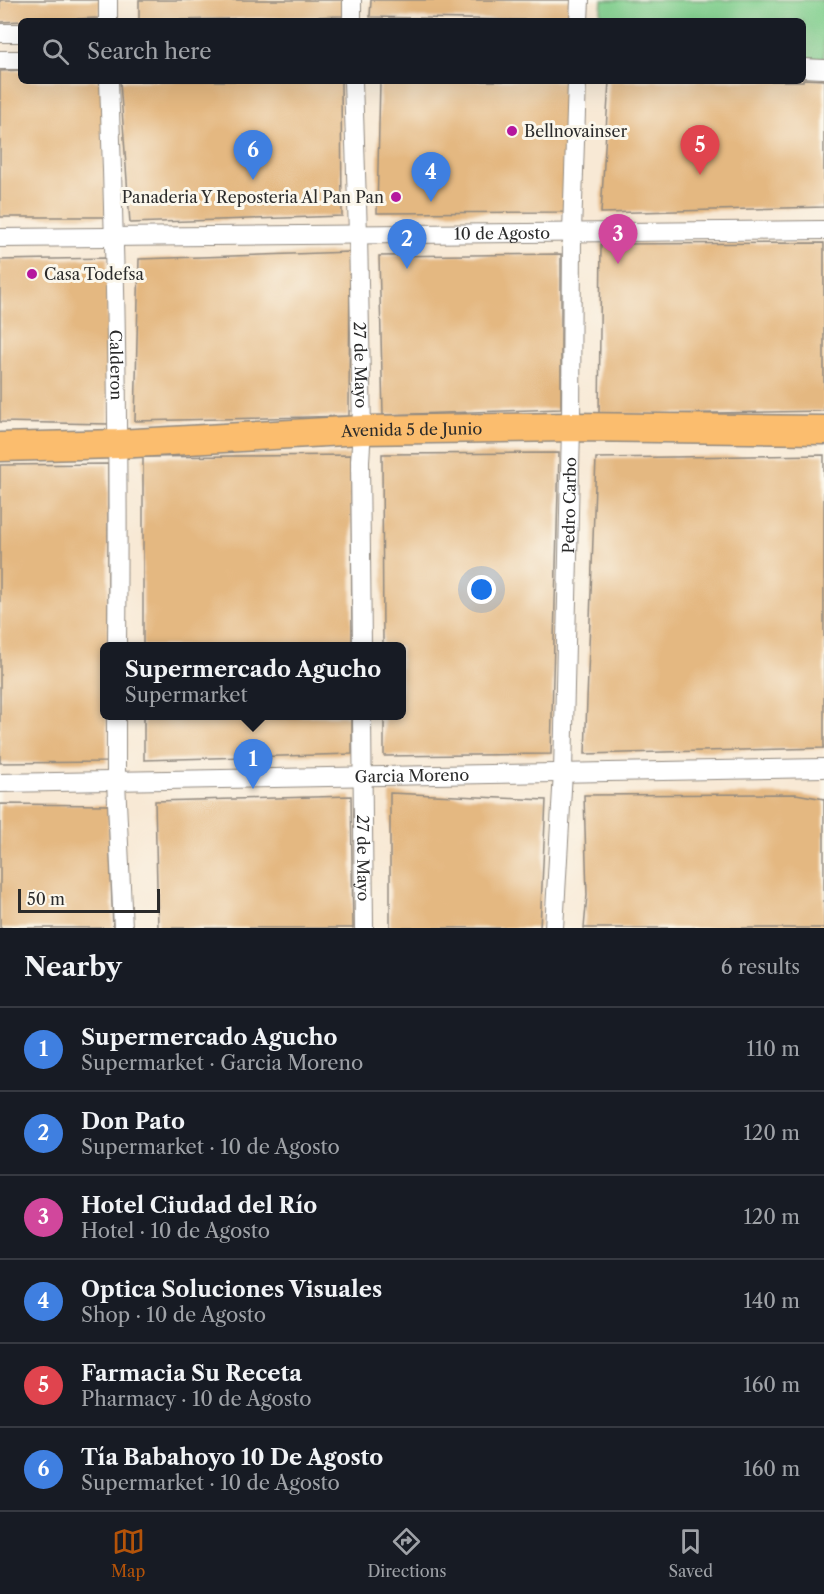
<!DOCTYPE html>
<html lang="en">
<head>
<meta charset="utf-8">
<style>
  body { margin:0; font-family:"Libre Caslon Text",serif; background:#20242c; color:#f1f3f6 }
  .scale { position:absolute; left:18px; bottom:15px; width:142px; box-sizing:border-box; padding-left:6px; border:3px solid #2b2b2b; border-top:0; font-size:16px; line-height:21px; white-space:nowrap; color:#2b2b2b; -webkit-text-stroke:4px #fbf7ec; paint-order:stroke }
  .you { position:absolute; left:482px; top:590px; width:21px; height:21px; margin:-15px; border:4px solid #fff; border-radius:50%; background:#1a73e8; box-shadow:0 0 0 9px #1a73e833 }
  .badge { display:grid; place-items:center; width:39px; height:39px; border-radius:50%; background:#b45309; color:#fff; font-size:20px; font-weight:700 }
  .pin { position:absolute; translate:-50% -50px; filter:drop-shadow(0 2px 3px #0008) }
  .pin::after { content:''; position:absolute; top:32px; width:21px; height:18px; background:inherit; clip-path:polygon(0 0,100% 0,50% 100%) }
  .popup { position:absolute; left:100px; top:642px; width:306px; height:78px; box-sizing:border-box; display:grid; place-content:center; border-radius:9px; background:#171b24; filter:drop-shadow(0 2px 4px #0005); font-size:20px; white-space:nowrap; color:#9ea1a6 }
  .popup b { font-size:22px; color:#f1f3f6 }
  .popup::after { content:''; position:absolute; left:50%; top:100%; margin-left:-12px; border:12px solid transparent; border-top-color:#171b24 }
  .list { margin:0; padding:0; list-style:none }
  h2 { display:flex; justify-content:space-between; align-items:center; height:78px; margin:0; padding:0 24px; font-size:26px }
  h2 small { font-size:20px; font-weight:400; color:#9ea1a6 }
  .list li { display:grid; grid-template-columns:39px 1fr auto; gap:18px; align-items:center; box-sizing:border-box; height:84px; padding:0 24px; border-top:2px solid #363941 }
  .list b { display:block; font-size:22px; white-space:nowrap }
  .list p { margin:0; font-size:20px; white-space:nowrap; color:#9ea1a6 }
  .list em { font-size:20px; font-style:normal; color:#9ea1a6 }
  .icon { flex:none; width:33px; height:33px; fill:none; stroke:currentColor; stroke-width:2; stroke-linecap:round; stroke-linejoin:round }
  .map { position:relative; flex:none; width:824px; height:928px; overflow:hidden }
  .search { position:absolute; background:#171b24; box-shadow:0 6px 24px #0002; left:18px; right:18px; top:18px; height:66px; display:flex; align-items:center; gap:15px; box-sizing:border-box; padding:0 21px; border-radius:9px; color:#9ea1a6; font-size:22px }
  .sheet { height:582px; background:#171b24 }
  nav { display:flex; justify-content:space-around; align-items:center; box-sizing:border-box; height:84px; border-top:2px solid #363941; background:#171b24; font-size:16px; color:#9ea1a6 }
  nav a { display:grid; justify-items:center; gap:3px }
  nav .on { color:#b45309 }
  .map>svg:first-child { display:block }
  .green { fill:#81cf8e; stroke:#567d5c; stroke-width:1.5 }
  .building { fill:#e4b881 }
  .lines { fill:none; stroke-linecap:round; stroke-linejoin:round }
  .street-casing { stroke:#928a80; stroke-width:20 }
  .primary-casing { stroke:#928a80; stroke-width:31 }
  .street { stroke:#fff; stroke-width:18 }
  .primary { stroke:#fbbd6e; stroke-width:28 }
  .poi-dot { fill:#b5179e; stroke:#fbf7ec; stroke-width:2 }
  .labels { text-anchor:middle; stroke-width:6; stroke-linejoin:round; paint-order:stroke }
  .poi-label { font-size:16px; fill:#2b2b2b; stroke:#fbf7ec; text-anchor:start }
  .street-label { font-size:16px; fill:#2b2b2b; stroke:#fbf7ec }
</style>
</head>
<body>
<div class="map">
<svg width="824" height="928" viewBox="0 0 824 928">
  <rect width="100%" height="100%" fill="#fbf7ec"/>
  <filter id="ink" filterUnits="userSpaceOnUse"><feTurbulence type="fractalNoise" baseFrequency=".0167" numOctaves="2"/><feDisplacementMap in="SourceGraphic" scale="12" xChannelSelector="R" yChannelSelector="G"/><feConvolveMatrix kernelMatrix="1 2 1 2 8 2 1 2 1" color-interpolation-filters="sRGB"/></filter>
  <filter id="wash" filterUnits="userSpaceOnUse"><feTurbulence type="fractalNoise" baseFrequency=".008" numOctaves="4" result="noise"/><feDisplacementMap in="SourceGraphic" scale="24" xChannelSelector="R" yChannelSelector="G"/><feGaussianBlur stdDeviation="1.35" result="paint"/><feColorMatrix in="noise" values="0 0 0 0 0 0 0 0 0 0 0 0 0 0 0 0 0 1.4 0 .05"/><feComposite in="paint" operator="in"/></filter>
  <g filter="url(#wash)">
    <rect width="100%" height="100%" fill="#f8e9d5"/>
    <polygon class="green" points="602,0 824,0 824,61 803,58 803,21 600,21"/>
    <g id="blocks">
      <g class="building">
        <polygon points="0,0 101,0 100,18 0,22"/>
        <polygon points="139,0 345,0 345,16 139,21"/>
        <polygon points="371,0 573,0 573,21 370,17"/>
        <polygon points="21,70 21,81 102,81 106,217 0,217 0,71"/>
        <polygon points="803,79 824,80 824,207 601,213 609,81 803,81"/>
        <polygon points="120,81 341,81 342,216 130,223"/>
        <polygon points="380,81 569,81 568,212 377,213"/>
        <polygon points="824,243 824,411 599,415 601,244"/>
        <polygon points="350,252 349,416 135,421 139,259"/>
        <polygon points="561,254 561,409 383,415 379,256"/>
        <polygon points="107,258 109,424 0,422 0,260"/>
        <polygon points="559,453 551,754 384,756 384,716 401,716 401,646 383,646 382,454"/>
        <polygon points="351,455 352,646 143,646 143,457"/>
        <polygon points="824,455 824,748 585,754 596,458"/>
        <polygon points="108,464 108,646 104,646 104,716 107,716 107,762 0,763 0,465"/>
        <polygon points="144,716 352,716 352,754 144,760"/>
        <polygon points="390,793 546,800 540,928 390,928"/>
        <polygon points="796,794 824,799 824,928 584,928 587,895 584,795"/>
        <polygon points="351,796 353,928 158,928 155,801"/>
        <polygon points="0,804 108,805 113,928 0,928"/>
      </g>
    </g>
  </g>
  <g filter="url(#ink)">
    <use href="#blocks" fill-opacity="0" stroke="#928a80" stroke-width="1.5"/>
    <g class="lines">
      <defs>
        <g id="street">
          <polyline points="108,21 108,0"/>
          <polyline points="352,21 352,0"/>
          <polyline points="579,21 580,0"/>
          <polyline points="0,33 21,33"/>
          <polyline points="0,60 21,60"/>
          <polyline points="803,68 824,69"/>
          <path id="s1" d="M109,81C116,270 119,458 117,646"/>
          <path id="s2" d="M353,81L358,234L362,430L360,461L362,646"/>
          <path id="s3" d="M0,238L824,230"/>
          <polyline points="116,716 116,781 123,928"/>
          <path id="s4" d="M362,716L364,928"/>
          <path id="s5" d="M0,783L824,768"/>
          <path id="s6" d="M554,928L563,772L571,427L572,232L577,81"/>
        </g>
        <g id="primary">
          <path id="s7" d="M0,447L118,444L362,430L571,427L824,430"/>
        </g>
      </defs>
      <use href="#street" class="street-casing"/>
      <use href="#primary" class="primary-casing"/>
      <use href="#street" class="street"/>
      <use href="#primary" class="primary"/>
    </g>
  </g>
  <g class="poi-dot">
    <circle cx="512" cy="131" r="6"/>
    <circle cx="396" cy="197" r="6"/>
    <circle cx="32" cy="274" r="6"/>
  </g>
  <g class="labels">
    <g class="poi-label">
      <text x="524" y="137">Bellnovainser</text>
      <text x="384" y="203" text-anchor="end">Panaderia Y Reposteria Al Pan Pan</text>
      <text x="44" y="280">Casa Todefsa</text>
    </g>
    <g class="street-label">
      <text dy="6" stroke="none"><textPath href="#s3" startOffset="502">10 de Agosto</textPath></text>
      <text dy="6" stroke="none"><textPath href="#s1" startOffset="284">Calderon</textPath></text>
      <text dy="6" stroke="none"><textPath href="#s2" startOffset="284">27 de Mayo</textPath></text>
      <text dy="6" stroke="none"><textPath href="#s7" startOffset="412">Avenida 5 de Junio</textPath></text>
      <text dy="6" stroke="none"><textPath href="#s6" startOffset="423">Pedro Carbo</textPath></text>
      <text dy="6" stroke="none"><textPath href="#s5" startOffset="412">Garcia Moreno</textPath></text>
      <text dy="6" stroke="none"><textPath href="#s4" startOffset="142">27 de Mayo</textPath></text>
    </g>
  </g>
</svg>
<div class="scale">50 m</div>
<div class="you"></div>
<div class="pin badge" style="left:253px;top:789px;background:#3f7fe0">1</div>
<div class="popup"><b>Supermercado Agucho</b>Supermarket</div>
<div class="pin badge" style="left:407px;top:269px;background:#3f7fe0">2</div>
<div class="pin badge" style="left:618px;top:264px;background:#d1479c">3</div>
<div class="pin badge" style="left:431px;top:202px;background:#3f7fe0">4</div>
<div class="pin badge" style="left:700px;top:175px;background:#e0444e">5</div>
<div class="pin badge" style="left:253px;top:180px;background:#3f7fe0">6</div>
<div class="search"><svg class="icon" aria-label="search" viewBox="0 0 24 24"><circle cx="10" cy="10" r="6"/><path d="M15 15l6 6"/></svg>Search here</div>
</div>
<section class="sheet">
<h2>Nearby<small>6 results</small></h2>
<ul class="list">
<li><span class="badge" style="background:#3f7fe0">1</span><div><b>Supermercado Agucho</b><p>Supermarket · Garcia Moreno</p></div><em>110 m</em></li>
<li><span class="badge" style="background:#3f7fe0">2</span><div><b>Don Pato</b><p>Supermarket · 10 de Agosto</p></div><em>120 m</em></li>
<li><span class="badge" style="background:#d1479c">3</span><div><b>Hotel Ciudad del Río</b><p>Hotel · 10 de Agosto</p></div><em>120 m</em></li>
<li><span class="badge" style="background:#3f7fe0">4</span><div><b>Optica Soluciones Visuales</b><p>Shop · 10 de Agosto</p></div><em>140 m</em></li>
<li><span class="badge" style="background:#e0444e">5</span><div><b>Farmacia Su Receta</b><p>Pharmacy · 10 de Agosto</p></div><em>160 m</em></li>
<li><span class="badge" style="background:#3f7fe0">6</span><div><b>Tía Babahoyo 10 De Agosto</b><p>Supermarket · 10 de Agosto</p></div><em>160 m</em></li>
</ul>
</section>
<nav>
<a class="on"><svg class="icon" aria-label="map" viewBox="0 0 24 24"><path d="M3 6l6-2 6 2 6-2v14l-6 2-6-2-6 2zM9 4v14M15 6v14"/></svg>Map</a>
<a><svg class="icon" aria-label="directions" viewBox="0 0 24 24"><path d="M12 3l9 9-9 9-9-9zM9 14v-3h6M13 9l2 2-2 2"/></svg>Directions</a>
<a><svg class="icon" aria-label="saved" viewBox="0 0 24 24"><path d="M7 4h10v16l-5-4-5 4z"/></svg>Saved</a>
</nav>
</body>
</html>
